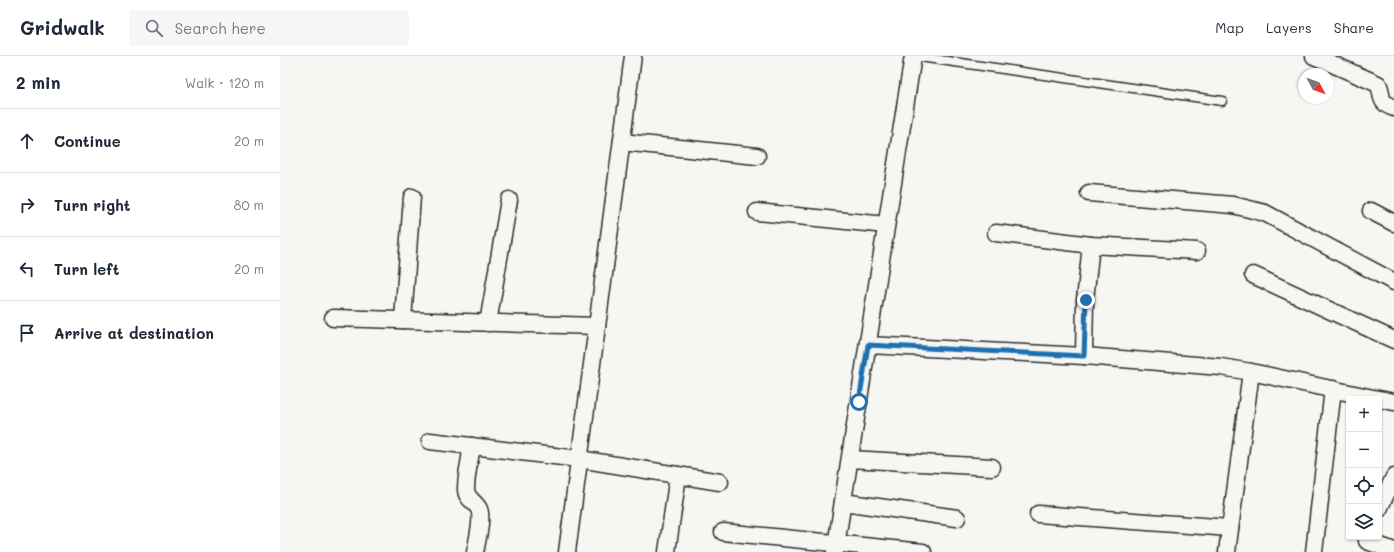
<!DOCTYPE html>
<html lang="en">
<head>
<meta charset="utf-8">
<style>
  body { margin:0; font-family:Mali,sans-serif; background:#f6f6f7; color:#1f2937 }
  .controls { position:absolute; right:12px; bottom:12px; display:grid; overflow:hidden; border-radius:4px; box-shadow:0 1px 3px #0004 }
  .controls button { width:36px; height:36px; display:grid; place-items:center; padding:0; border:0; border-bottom:1px solid #e0e1e3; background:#fff; color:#1f2937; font:20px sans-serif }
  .compass { position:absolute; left:1018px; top:12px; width:36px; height:36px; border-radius:50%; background:#fff; box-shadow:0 1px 3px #0004; rotate:131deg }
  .stop { position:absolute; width:12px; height:12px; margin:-9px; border:3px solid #1f6fb2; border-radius:50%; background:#fff }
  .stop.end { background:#1f6fb2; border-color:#fff; box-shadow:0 1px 4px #0008 }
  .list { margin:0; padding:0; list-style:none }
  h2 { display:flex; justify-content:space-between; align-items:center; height:52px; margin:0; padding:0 16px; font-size:17px }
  h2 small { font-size:13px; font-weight:400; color:#747a83 }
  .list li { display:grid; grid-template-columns:26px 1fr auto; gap:12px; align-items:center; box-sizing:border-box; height:64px; padding:0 16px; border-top:1px solid #e0e1e3 }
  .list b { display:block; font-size:15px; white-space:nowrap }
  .list em { font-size:13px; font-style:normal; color:#747a83 }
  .icon { flex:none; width:22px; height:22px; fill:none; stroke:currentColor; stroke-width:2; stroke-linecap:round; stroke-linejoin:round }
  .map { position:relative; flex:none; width:1114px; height:496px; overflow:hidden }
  header { display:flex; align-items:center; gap:24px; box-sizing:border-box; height:56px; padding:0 20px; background:#fff; border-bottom:1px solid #e0e1e3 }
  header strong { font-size:19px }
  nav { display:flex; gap:22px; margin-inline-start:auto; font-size:14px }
  .search { width:280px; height:36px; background:#f6f6f7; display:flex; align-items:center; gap:10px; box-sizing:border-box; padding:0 14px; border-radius:4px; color:#747a83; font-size:15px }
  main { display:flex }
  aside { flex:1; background:#fff }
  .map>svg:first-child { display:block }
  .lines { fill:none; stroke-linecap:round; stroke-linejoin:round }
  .lane-casing { stroke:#2b2b2b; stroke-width:11 }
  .street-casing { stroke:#2b2b2b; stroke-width:19 }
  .lane { stroke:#f6f6f2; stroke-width:8 }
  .street { stroke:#f6f6f2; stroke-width:16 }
  .route { stroke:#1f6fb2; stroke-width:5 }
</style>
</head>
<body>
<header>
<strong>Gridwalk</strong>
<div class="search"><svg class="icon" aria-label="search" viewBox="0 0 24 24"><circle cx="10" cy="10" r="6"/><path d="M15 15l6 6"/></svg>Search here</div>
<nav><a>Map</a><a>Layers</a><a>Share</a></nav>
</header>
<main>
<aside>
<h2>2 min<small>Walk · 120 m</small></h2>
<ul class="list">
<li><svg class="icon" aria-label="ahead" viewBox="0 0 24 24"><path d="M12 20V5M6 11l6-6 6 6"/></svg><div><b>Continue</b></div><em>20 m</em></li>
<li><svg class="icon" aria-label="right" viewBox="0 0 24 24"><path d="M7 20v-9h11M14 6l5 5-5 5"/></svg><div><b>Turn right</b></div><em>80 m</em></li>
<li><svg class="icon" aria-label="left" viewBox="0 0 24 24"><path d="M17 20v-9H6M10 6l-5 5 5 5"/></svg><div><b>Turn left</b></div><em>20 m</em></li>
<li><svg class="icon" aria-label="arrive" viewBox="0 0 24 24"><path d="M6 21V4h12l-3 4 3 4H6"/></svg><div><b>Arrive at destination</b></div></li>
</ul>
</aside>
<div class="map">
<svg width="1114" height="496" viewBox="0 0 1114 496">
  <rect width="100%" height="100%" fill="#f6f6f2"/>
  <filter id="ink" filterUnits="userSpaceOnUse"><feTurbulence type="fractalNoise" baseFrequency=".025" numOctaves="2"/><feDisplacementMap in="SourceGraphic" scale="8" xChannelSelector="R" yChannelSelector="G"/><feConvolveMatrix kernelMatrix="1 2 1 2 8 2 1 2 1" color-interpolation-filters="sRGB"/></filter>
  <g filter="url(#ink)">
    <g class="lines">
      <defs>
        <polyline id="lane" points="633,0 942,45"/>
        <g id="street">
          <path d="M1034,0L1098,28C1102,34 1100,43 1105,47C1107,49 1111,51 1114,52"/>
          <polyline points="342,86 477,100"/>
          <polyline points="809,137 953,149 985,157 1114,226"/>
          <polyline points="1091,155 1114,167"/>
          <polyline points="477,156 606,169"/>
          <polyline points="716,177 811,189 917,195"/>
          <polyline points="973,219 1114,284"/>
          <polyline points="53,262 317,270"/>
          <polyline points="123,264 132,141"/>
          <polyline points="208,267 229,144"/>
          <polyline points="588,289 804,300 941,311 971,316 1098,343"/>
          <polyline points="804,300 805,244 811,189"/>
          <polyline points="1099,343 1114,346"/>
          <polyline points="150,385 299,403 440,426"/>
          <path d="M192,390C190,404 186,419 186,433C186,443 195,445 199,453C203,462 197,486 195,496"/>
          <polyline points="570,403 712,411"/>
          <polyline points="563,446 677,462"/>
          <polyline points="1099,453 1114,421"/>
          <polyline points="758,458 950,472"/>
          <polyline points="443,476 643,496"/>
          <polyline points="1087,485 1114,495"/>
          <polyline points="287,496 353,0"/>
          <polyline points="387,496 398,419"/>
          <polyline points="555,496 633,0"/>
          <polyline points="947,496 971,316"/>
          <polyline points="1034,496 1053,333"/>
        </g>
      </defs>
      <use href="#lane" class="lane-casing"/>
      <use href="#street" class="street-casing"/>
      <use href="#lane" class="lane"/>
      <use href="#street" class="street"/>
    </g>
  </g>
  <g class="lines" filter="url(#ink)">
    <polyline class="route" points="579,346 588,289 804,300 806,244"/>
  </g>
</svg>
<div class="controls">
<button>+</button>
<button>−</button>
<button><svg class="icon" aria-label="locate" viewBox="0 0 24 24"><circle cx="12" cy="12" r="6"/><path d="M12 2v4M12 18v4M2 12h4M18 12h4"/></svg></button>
<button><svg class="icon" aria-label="layers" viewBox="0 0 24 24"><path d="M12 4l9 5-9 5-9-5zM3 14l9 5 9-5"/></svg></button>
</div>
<svg class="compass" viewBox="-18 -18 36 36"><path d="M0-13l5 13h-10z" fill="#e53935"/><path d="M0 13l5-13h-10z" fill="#747a83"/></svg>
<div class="stop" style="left:579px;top:346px"></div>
<div class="stop end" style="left:806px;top:244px"></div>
</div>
</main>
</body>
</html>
